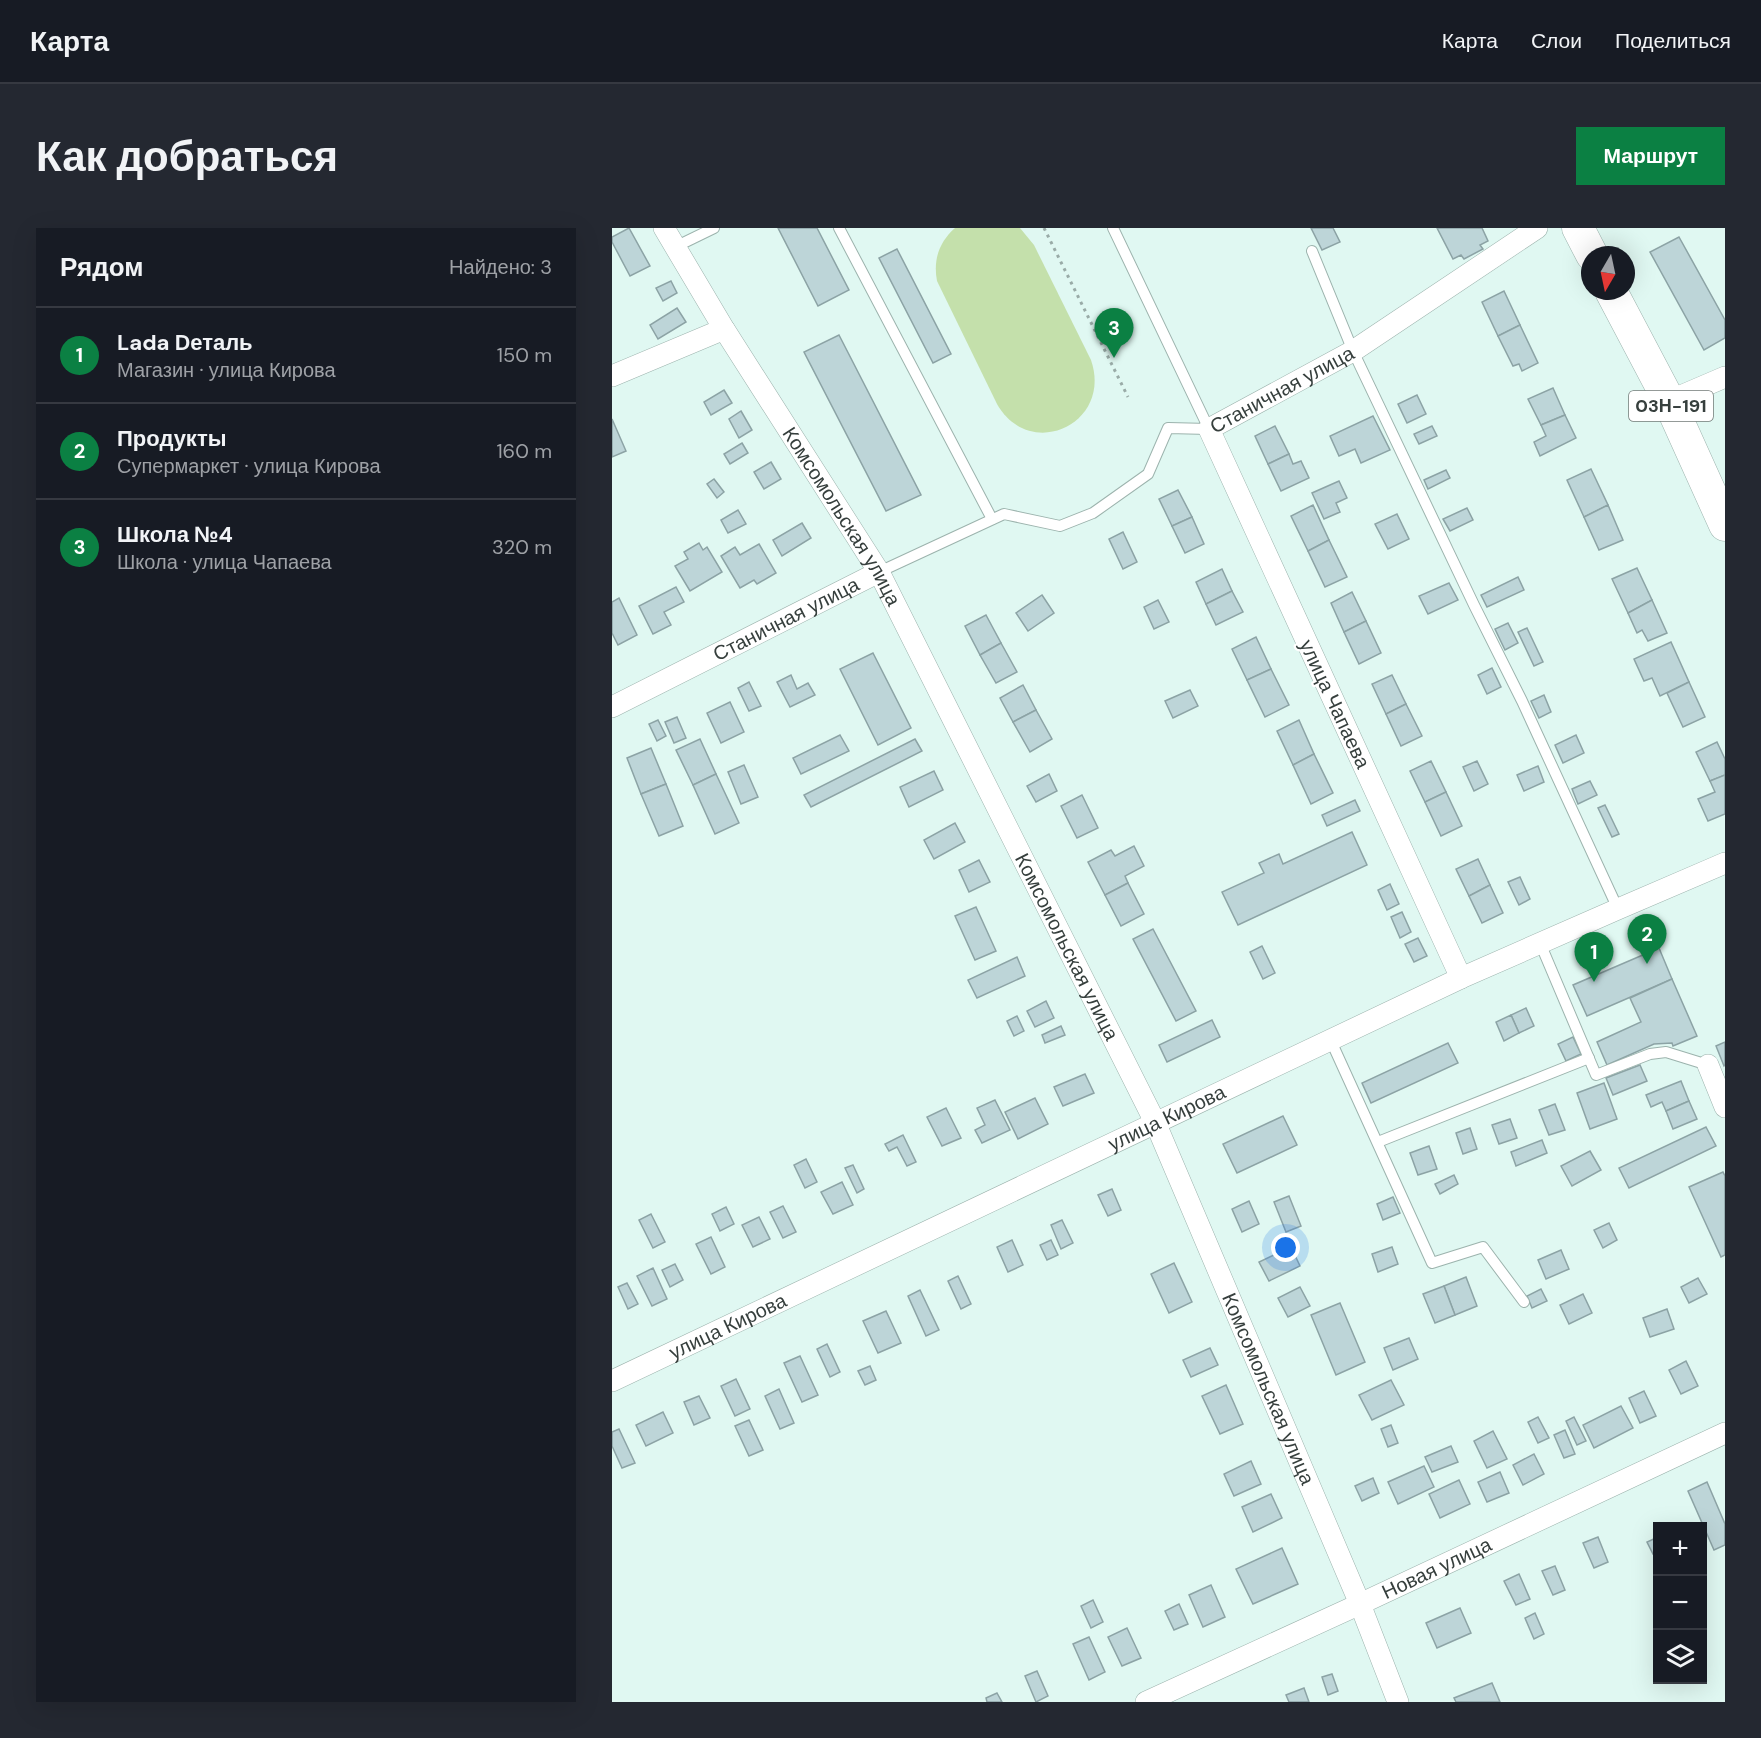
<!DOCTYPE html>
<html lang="ru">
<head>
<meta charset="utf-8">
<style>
  body { margin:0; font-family:"DM Sans",sans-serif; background:#242831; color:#f1f3f6 }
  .controls { position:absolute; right:18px; bottom:18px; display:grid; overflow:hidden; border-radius:0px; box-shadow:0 6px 24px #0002 }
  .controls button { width:54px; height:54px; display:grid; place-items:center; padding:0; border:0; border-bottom:2px solid #363941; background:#171b24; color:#f1f3f6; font:30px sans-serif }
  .compass { position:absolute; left:969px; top:18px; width:54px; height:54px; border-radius:50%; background:#171b24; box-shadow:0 6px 24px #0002; rotate:189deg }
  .you { position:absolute; left:674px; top:1020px; width:21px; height:21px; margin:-15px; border:4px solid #fff; border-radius:50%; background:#1a73e8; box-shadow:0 0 0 9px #1a73e833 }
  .badge { display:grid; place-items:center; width:39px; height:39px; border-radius:50%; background:#0b8043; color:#fff; font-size:20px; font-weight:700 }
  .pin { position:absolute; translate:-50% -50px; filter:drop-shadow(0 2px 3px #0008) }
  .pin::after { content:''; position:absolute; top:32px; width:21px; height:18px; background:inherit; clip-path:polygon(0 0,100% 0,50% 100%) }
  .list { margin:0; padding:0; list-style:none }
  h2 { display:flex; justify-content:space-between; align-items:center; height:78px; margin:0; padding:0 24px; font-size:26px }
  h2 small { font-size:20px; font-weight:400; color:#9ea1a6 }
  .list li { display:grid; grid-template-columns:39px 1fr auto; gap:18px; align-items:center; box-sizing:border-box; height:96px; padding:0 24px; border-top:2px solid #363941 }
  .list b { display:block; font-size:22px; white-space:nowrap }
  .list p { margin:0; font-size:20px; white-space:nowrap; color:#9ea1a6 }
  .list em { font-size:20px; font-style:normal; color:#9ea1a6 }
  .icon { flex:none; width:33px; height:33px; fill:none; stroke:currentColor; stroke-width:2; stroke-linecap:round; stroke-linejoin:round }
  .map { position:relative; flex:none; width:1113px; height:1474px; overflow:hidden; border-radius:0px }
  header { display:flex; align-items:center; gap:36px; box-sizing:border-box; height:84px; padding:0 30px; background:#171b24; border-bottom:2px solid #363941 }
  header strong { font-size:28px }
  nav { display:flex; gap:33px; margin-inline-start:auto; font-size:21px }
  .intro { display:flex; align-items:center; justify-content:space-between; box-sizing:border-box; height:144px; padding:0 36px }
  h1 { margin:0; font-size:42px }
  .button { padding:15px 27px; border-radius:0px; background:#0b8043; color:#fff; font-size:21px; font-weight:700 }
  main { display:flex; gap:36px; padding:0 36px }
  aside { flex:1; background:#171b24; border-radius:0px; box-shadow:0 6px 24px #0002 }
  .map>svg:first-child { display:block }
  .green { fill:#c4e0ab }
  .building { fill:#bdd5d8; stroke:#8ca3a5; stroke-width:1.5 }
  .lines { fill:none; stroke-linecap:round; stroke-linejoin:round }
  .lane-casing { stroke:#9cb3ad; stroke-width:12 }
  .street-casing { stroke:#9cb3ad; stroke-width:22 }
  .primary-casing { stroke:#9cb3ad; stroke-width:33 }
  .path { stroke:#99aba7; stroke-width:3; stroke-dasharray:3 4.5; stroke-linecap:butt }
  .lane { stroke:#fff; stroke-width:10 }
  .street { stroke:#fff; stroke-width:21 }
  .primary { stroke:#fff; stroke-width:32 }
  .labels { text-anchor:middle; stroke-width:4.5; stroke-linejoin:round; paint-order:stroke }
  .shield { fill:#fff; stroke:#727977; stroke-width:1.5 }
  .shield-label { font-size:18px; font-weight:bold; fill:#363f3d }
  .street-label { font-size:20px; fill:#363f3d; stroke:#fff }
</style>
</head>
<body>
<header>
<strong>Карта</strong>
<nav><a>Карта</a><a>Слои</a><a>Поделиться</a></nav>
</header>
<div class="intro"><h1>Как добраться</h1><a class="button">Маршрут</a></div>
<main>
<aside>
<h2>Рядом<small>Найдено: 3</small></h2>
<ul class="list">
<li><span class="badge">1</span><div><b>Lada Dеталь</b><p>Магазин · улица Кирова</p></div><em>150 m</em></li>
<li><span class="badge">2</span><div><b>Продукты</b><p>Супермаркет · улица Кирова</p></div><em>160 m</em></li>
<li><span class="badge">3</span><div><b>Школа №4</b><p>Школа · улица Чапаева</p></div><em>320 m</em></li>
</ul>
</aside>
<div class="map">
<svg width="1113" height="1474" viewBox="0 0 1113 1474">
  <rect width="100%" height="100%" fill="#e0f8f2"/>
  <path class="green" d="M343,0H408L422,17L479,132C501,196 418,234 385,176L325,53C321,32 327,14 343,0Z"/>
  <g class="building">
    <polygon points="17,0 38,38 18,48 0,14 0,9"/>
    <polygon points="166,0 205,0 237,62 206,78"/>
    <polygon points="699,0 721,0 728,14 710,22"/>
    <polygon points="825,0 870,0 876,13 868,17 871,21 852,31 849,27 841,31"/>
    <polygon points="1067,9 1113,92 1113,110 1092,122 1038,24"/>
    <polygon points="285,21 339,126 321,135 267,30"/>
    <polygon points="59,53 65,65 51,73 44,60"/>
    <polygon points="892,63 908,97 886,108 870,74"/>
    <polygon points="65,80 74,94 46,111 38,97"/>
    <polygon points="908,97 926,135 910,143 907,136 901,138 886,108"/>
    <polygon points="227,107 309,267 274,283 192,124"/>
    <polygon points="941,160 953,187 929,197 916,171"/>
    <polygon points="112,162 120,175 99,187 92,174"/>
    <polygon points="805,167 814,186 795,195 786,176"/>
    <polygon points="129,183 140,202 127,210 117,191"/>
    <polygon points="953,187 964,210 928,228 922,214 934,208 929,197"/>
    <polygon points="761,188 778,222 749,235 743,221 727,228 718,208"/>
    <polygon points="0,191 14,223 0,229"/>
    <polygon points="663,198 677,226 656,236 643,208"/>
    <polygon points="820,198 825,208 807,216 802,206"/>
    <polygon points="130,215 136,225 118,236 112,226"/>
    <polygon points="677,226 681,236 689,233 697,250 669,263 656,236"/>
    <polygon points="159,234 169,251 152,261 142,244"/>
    <polygon points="979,241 996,277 972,289 955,252"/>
    <polygon points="834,242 838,250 816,261 812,252"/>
    <polygon points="102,251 112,264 105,270 95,256"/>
    <polygon points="727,253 735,270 724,275 728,284 712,291 700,265"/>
    <polygon points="566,262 580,289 560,298 547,271"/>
    <polygon points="701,277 717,312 696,323 679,288"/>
    <polygon points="996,277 1011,312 987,322 972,289"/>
    <polygon points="855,280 861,292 838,303 831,291"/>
    <polygon points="126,282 134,296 116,305 109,292"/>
    <polygon points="785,286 797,311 776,321 763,296"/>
    <polygon points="580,289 592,316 573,325 560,298"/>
    <polygon points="190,295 199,310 170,328 161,312"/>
    <polygon points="511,304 525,334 511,341 497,311"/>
    <polygon points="717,312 735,349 713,359 696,323"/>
    <polygon points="87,315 91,322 95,319 110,344 78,363 63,338 76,331 72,324"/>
    <polygon points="147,316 164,345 145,356 142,352 128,360 109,328 123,319 128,327"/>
    <polygon points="1025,340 1040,372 1016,385 1000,351"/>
    <polygon points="610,341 620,363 594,376 584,354"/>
    <polygon points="906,349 912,362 875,379 869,367"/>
    <polygon points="837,355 846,372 816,386 807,368"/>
    <polygon points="64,359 72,374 52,384 59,397 41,406 27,378"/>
    <polygon points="620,363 631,384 604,397 594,376"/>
    <polygon points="740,364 754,393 732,404 719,375"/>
    <polygon points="430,367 442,385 416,403 404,385"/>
    <polygon points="7,370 25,407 6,417 0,405 0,374"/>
    <polygon points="546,372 557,394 542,401 532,379"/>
    <polygon points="1040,372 1055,405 1036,413 1030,402 1025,405 1016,385"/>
    <polygon points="374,387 389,415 368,427 353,398"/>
    <polygon points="754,393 769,425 747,436 732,404"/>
    <polygon points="896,395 906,415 893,422 883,401"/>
    <polygon points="915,400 931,434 922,438 906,404"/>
    <polygon points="644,409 659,441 635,452 620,421"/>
    <polygon points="1059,414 1077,454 1048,468 1040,450 1032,453 1022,431"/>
    <polygon points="389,415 405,444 384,455 368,427"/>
    <polygon points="261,425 299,500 266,517 228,441"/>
    <polygon points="880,440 889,459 875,466 866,447"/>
    <polygon points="659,441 677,477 653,489 635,452"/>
    <polygon points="179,447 185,461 196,455 203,467 178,479 165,454"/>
    <polygon points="780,447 794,476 774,486 760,456"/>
    <polygon points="137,454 149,478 137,483 126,460"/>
    <polygon points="1077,454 1093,489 1071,499 1055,465"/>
    <polygon points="411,457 424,482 401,494 388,470"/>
    <polygon points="578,462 586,478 561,490 553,473"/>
    <polygon points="932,467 939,484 927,490 919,473"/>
    <polygon points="118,474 132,504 109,515 95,485"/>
    <polygon points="794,476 810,508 789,518 774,486"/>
    <polygon points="424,482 440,511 418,524 401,494"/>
    <polygon points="65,489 74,510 62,515 53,494"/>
    <polygon points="46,492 54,508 45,513 37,496"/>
    <polygon points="687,492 702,526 681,537 665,503"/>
    <polygon points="228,507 237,523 189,546 181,530"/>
    <polygon points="964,507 972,525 951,535 943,517"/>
    <polygon points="88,511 104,546 81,557 64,522"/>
    <polygon points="303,511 310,523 199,579 192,567"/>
    <polygon points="1105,514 1113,531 1113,547 1098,553 1084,524"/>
    <polygon points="39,520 54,556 29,566 15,530"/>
    <polygon points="702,526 721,565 699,576 681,537"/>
    <polygon points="819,533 834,564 813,574 798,543"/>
    <polygon points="865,533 876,556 862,563 851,539"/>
    <polygon points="132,537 146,569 129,576 116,544"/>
    <polygon points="926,538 932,554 912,563 905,547"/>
    <polygon points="322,543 331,562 297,579 288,559"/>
    <polygon points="104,546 127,595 103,606 81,557"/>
    <polygon points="437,546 445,563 424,574 415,558"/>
    <polygon points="1113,547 1113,586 1096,593 1086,571 1103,564 1098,553"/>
    <polygon points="978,553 985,567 966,576 960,561"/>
    <polygon points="54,556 71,598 47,608 29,566"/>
    <polygon points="834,564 850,598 829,608 813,574"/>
    <polygon points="470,567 486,600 465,610 449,578"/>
    <polygon points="743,572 748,583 715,598 710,587"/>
    <polygon points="993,577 1007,606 1000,609 986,580"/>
    <polygon points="343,595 353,614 322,631 312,612"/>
    <polygon points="740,604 755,637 626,697 610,664 652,645 647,635 667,626 671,636"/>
    <polygon points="522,618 532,638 513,648 516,655 493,667 476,634 499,622 503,628"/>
    <polygon points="866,631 878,657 857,668 844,641"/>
    <polygon points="367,632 378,654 357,664 347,642"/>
    <polygon points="908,649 918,671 907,677 896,654"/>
    <polygon points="516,655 532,686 509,698 493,667"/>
    <polygon points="778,656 787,676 775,682 766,662"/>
    <polygon points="878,657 891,685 870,695 857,668"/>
    <polygon points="364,679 384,723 363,732 343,688"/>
    <polygon points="790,684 799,704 788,710 779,689"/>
    <polygon points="541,701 584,783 564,793 521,711"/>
    <polygon points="806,710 815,728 802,734 793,716"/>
    <polygon points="650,718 663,745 651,751 638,724"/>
    <polygon points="1047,720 1060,751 975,788 961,757"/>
    <polygon points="405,729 413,748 365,770 356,752"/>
    <polygon points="1060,751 1085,808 1061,818 1060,815 1042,816 995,837 985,814 1029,794 1018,770"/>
    <polygon points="434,773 442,790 423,799 415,783"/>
    <polygon points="914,780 922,798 907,805 899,787"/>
    <polygon points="899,787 907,805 892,813 884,794"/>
    <polygon points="405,788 412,803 402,808 395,793"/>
    <polygon points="600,792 608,809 555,834 547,817"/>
    <polygon points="449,798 453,807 433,815 430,807"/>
    <polygon points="961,809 969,826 954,833 946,816"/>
    <polygon points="1113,814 1113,837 1112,838 1104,818"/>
    <polygon points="836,815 846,835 759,875 750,855"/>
    <polygon points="1028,837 1035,853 1001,867 994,850"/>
    <polygon points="473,846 482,865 451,878 442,859"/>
    <polygon points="1069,853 1077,873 1054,883 1050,874 1039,879 1034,867"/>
    <polygon points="992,855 1005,891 978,901 965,865"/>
    <polygon points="423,870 436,896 406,911 393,884"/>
    <polygon points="383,872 398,902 370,915 363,902 373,897 365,880"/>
    <polygon points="1077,873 1085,891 1061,901 1054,883"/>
    <polygon points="943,876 953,902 937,907 927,882"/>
    <polygon points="334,880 349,910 330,918 315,889"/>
    <polygon points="671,888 685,917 625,945 611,916"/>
    <polygon points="898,891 905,910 887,916 880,897"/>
    <polygon points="1094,899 1104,918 1017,960 1007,940"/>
    <polygon points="858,900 865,921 851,926 844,905"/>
    <polygon points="291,907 304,934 295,938 285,919 277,923 273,916"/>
    <polygon points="930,912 935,925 904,938 899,924"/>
    <polygon points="817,918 825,941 806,947 798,925"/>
    <polygon points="978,923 989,942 960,958 949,938"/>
    <polygon points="194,931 205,954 193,960 182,937"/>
    <polygon points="241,937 252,961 245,965 233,940"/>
    <polygon points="1111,944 1113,948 1113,1027 1109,1029 1077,959"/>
    <polygon points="842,947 846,956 828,966 823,956"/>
    <polygon points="230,954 241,977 221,986 209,964"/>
    <polygon points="500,961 509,982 496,988 486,967"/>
    <polygon points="677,968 689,998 674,1004 662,974"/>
    <polygon points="781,969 788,985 771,992 765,976"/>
    <polygon points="637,973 647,996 630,1004 620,981"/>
    <polygon points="171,978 184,1004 171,1010 158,984"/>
    <polygon points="114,979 122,996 108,1003 100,986"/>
    <polygon points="39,986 53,1014 41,1020 27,992"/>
    <polygon points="147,989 158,1011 141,1019 130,997"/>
    <polygon points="450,992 461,1015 449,1021 439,997"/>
    <polygon points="997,995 1005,1012 991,1020 982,1002"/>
    <polygon points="99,1009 113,1039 99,1046 84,1016"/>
    <polygon points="400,1012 411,1037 396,1044 385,1019"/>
    <polygon points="439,1012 446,1027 435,1032 428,1017"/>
    <polygon points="679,1019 688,1038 657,1053 647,1034"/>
    <polygon points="780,1019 786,1036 766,1044 760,1026"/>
    <polygon points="949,1022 957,1041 934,1051 926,1032"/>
    <polygon points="562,1035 580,1074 557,1085 539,1046"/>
    <polygon points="63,1036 71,1052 58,1059 50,1042"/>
    <polygon points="41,1040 55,1071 40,1078 25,1048"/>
    <polygon points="346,1048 359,1076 349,1081 336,1053"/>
    <polygon points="854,1049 865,1078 843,1087 832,1058"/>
    <polygon points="1086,1050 1095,1066 1077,1075 1069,1059"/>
    <polygon points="15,1055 26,1076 16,1081 6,1059"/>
    <polygon points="832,1058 843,1087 823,1095 811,1066"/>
    <polygon points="688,1059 698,1078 676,1089 666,1070"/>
    <polygon points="929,1061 935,1073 920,1080 915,1068"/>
    <polygon points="308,1062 327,1102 314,1108 296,1068"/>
    <polygon points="971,1066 980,1085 957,1096 948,1077"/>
    <polygon points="728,1075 753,1134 724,1147 699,1087"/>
    <polygon points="1055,1081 1062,1101 1038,1109 1031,1090"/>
    <polygon points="274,1083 289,1115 266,1125 251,1093"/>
    <polygon points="797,1110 806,1131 781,1142 772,1120"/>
    <polygon points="215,1116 228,1144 218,1149 205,1121"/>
    <polygon points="598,1120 606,1137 579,1149 571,1132"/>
    <polygon points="188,1128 206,1167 190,1174 172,1135"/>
    <polygon points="1074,1133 1086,1158 1069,1166 1057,1142"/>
    <polygon points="258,1138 264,1152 253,1157 246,1143"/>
    <polygon points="124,1151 138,1181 123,1188 109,1158"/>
    <polygon points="779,1152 792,1177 760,1192 747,1167"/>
    <polygon points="614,1157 631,1196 608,1206 590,1168"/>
    <polygon points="167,1161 182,1195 168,1201 153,1168"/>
    <polygon points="1032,1163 1044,1188 1028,1195 1017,1170"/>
    <polygon points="87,1168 98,1190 82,1197 72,1174"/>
    <polygon points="1009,1178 1021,1200 982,1220 971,1197"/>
    <polygon points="51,1184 61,1205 34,1218 24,1197"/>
    <polygon points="926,1189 937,1210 926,1215 916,1194"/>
    <polygon points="962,1189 974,1213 965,1217 954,1193"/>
    <polygon points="137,1192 151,1222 137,1228 123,1198"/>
    <polygon points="779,1197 786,1215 776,1219 769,1201"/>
    <polygon points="7,1201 23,1235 10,1240 0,1218 0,1204"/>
    <polygon points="953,1202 963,1226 952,1230 942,1207"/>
    <polygon points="881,1203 895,1231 875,1240 862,1213"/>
    <polygon points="839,1218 846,1234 820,1244 813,1229"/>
    <polygon points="922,1226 932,1246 911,1257 901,1237"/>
    <polygon points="639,1233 649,1256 622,1268 612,1246"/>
    <polygon points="812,1238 822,1259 786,1276 776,1254"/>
    <polygon points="888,1244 897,1265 875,1274 866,1254"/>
    <polygon points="761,1250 767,1265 750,1273 743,1258"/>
    <polygon points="847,1252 858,1276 828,1290 817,1266"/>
    <polygon points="1095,1254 1113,1296 1113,1317 1102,1322 1076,1263"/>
    <polygon points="659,1266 670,1290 641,1304 630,1279"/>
    <polygon points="986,1309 996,1334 982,1340 971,1315"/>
    <polygon points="1046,1309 1046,1324 1041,1326 1035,1314"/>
    <polygon points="670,1320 686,1356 641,1376 624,1341"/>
    <polygon points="943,1338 953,1362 941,1367 930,1343"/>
    <polygon points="907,1346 918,1371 904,1377 892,1353"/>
    <polygon points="599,1357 613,1389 591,1399 577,1367"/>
    <polygon points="481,1372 491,1394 479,1400 469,1378"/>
    <polygon points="567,1376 576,1396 562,1402 553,1383"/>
    <polygon points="848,1380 859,1405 825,1420 814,1395"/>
    <polygon points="923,1385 932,1406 922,1411 913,1390"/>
    <polygon points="515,1400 529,1430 510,1438 496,1409"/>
    <polygon points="477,1409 493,1444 477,1452 461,1416"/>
    <polygon points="425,1443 436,1468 424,1474 413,1448"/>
    <polygon points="720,1446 726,1463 716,1467 710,1449"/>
    <polygon points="880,1455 888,1474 844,1474 842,1470"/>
    <polygon points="692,1460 697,1474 677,1474 674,1467"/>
    <polygon points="385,1465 390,1474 375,1474 374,1470"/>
  </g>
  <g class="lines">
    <defs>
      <g id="lane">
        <polyline points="227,0 380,291"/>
        <polyline points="63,19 102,0"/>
        <polyline points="700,23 741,123 862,377 910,473 1006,681"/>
        <polyline points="267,344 392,286 448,298 481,285 536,246 556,200 597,201 501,0"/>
        <polyline points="928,715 984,847 1038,826 1054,824 1096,837"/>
        <polyline points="719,813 820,1035 871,1019 912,1074"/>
        <polyline points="766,914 977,830"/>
      </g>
      <g id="street">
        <path id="s1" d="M52,0L112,101L267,344L543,894L748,1376L786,1474"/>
        <polyline points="0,148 112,101"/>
        <polyline points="1057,173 1113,149"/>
        <path id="s2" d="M0,479L267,344"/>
        <path id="s3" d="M849,750L597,201L741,123L925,0"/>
        <polyline points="1096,837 1113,879"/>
        <path id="s4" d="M0,1153L849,750L1006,681L1113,635"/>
        <path id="s5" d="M534,1474L748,1376L1113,1205"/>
      </g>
      <g id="primary">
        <polyline points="966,0 980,27"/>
        <polyline points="999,63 1057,173 1113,297"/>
      </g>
    </defs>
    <use href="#lane" class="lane-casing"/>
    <use href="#street" class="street-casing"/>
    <use href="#primary" class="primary-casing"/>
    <polyline class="path" points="432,0 516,169"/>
    <use href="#lane" class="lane"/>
    <use href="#street" class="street"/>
    <use href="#primary" class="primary"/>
  </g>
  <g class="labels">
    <rect class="shield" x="1017" y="163" width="84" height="30" rx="4.5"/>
    <g class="shield-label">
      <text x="1059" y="184">03Н-191</text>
    </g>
    <g class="street-label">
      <text dy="7" stroke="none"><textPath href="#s3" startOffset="687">Станичная улица</textPath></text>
      <text dy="7" stroke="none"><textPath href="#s1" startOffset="339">Комсомольская улица</textPath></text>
      <text dy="7" stroke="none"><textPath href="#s2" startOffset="195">Станичная улица</textPath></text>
      <text transform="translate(723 476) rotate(65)" y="7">улица Чапаева</text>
      <text dy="7" stroke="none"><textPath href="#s1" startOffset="825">Комсомольская улица</textPath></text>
      <text dy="7" stroke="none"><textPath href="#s4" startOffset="614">улица Кирова</textPath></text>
      <text dy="7" stroke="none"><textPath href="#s4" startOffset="128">улица Кирова</textPath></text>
      <text dy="7" stroke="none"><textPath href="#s1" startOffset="1311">Комсомольская улица</textPath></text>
      <text dy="7" stroke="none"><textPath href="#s5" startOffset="320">Новая улица</textPath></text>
    </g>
  </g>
</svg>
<div class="controls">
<button>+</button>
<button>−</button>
<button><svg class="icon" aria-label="layers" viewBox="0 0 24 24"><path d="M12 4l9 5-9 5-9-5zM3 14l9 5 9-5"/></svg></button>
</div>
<svg class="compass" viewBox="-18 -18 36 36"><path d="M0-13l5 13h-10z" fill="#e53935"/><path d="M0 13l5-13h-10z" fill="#9ea1a6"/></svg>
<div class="you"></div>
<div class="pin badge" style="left:982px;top:754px">1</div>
<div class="pin badge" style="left:1035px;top:736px">2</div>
<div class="pin badge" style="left:502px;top:130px">3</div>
</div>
</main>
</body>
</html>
